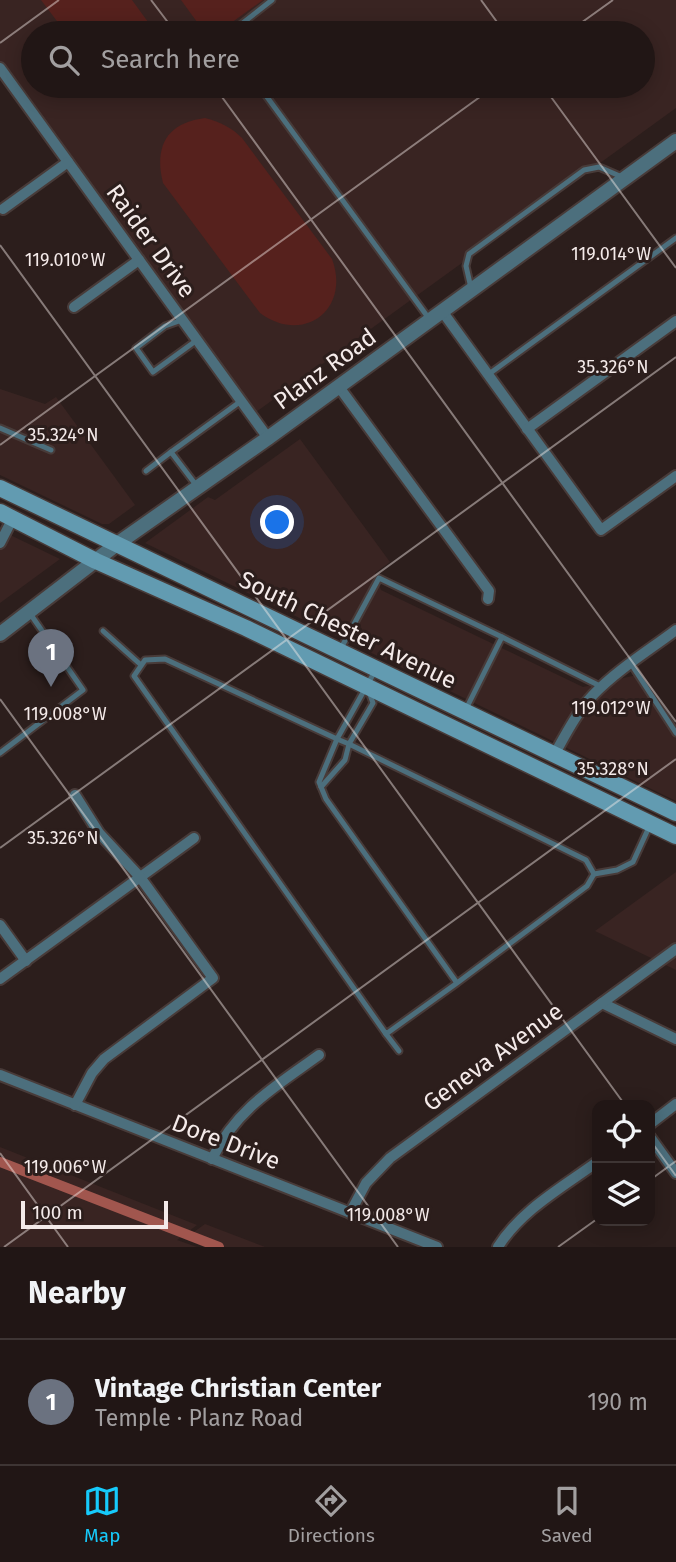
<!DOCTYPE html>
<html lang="en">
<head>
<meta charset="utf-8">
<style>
  body { margin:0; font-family:"Fira Sans",sans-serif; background:#291f1e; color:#f1f3f6 }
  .controls { position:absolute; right:21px; bottom:21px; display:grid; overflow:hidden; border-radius:14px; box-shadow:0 4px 18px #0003 }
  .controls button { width:63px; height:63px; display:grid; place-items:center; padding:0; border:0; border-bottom:2px solid #3e3534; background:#211615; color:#f1f3f6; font:35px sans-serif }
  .scale { position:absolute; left:21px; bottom:18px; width:147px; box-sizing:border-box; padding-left:7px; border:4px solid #f4eae9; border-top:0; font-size:19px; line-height:24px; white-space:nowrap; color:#f4eae9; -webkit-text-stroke:5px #2c1e1c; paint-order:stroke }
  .you { position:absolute; left:278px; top:523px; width:24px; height:24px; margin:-18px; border:5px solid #fff; border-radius:50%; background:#1a73e8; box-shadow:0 0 0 10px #1a73e833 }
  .badge { display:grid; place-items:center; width:46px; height:46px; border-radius:50%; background:#16cafb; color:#fff; font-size:23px; font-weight:700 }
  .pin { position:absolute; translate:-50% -58px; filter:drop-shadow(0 2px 4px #0008) }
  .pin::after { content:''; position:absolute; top:37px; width:24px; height:21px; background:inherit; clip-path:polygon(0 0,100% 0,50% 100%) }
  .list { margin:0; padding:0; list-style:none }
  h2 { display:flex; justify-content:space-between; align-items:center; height:91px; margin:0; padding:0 28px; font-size:30px }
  h2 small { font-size:23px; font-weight:400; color:#a29fa0 }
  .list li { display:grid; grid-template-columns:46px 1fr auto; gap:21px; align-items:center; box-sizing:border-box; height:126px; padding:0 28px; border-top:2px solid #3e3534 }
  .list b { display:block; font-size:26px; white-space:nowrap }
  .list p { margin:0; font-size:23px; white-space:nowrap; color:#a29fa0 }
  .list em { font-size:23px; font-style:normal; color:#a29fa0 }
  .icon { flex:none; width:38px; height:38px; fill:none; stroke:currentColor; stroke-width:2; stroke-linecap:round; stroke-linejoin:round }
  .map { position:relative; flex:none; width:676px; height:1247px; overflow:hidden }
  .search { position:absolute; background:#211615; box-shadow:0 4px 18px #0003; left:21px; right:21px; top:21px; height:77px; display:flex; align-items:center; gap:18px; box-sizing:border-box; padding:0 24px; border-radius:38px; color:#a29fa0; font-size:26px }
  .sheet { height:217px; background:#211615 }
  nav { display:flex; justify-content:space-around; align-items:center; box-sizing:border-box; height:98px; border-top:2px solid #3e3534; background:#211615; font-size:19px; color:#a29fa0 }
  nav a { display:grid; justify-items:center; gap:4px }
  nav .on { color:#16cafb }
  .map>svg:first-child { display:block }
  .built { fill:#392422; fill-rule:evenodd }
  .green { fill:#56211d }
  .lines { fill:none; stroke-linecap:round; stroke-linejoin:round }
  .canal { stroke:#a1564e; stroke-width:10 }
  .service-casing { stroke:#483b39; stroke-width:9 }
  .minor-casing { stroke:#483b39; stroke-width:14 }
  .tertiary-casing { stroke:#483b39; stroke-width:18 }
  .secondary-casing { stroke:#483b39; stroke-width:19 }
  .service { stroke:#4c6f7d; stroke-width:5 }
  .minor { stroke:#4c6f7d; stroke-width:10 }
  .tertiary { stroke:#4c6f7d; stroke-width:14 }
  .secondary { stroke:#629bb1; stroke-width:16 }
  .ticks { fill:none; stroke:#f4eae9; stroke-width:2; stroke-opacity:0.45 }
  .labels { text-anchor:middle; stroke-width:6; stroke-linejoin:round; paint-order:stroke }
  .street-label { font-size:24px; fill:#f4eae9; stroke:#2c1e1c }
  .ticks-label { font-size:18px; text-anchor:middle; fill:#f4eae9; stroke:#2c1e1c; stroke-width:6; stroke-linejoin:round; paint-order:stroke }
</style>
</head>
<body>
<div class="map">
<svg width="676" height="1247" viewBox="0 0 676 1247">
  <rect width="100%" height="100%" fill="#2c1e1c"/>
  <g class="built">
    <path d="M0,0H676V108L252,415L0,68ZM33,33H643V86H33Z"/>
    <polygon points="0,389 45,404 56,397 135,505 109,524 102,524 0,475"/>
    <polygon points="300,439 390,562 375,573 381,590 583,687 637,675 676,729 676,801 145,543 208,497 215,500"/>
    <polygon points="0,530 60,559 0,603"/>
    <polygon points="676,872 676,970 595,931"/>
    <polygon points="0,1147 197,1225 177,1240 197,1247 0,1247"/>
    <polygon points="205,1224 265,1247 204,1247 184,1239"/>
  </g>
  <g class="green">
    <polygon points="41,0 132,0 156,33 66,33"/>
    <polygon points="181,0 263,0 217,33 205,33"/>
    <path d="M205,118C220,122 231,127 242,138L332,259C351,310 303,345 260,313L163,183C154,147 166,123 205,118Z"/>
  </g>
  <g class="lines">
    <polyline class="canal" points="0,1162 219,1247"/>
    <defs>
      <g id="service">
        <polyline points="230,33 272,0"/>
        <polyline points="259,86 430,320"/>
        <polyline points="471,288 466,266 469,254 584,170 599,167 622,177"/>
        <polyline points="182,320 165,326 136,348 153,372 197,340"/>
        <polyline points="489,374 676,238"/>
        <polyline points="0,428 51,450"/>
        <polyline points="171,452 241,401"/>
        <polyline points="146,471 171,452 196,485"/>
        <polyline points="103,631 141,665"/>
        <polyline points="502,637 602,687"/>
        <polyline points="340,650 379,578 502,637 466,709"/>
        <polyline points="631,664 676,733"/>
        <polyline points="375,671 337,739 319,782 326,799 457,983 587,886 594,874 586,860 349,744 337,739 165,659 145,660 134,676 386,1034 457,983"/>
        <polyline points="0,753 83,690 29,612"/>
        <polyline points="321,787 345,760 349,744 373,703 369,692"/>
        <polyline points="594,874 617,870 633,862 650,825"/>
        <polyline points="386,1034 399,1051"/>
      </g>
      <g id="minor">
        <polyline points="0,68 268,438"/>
        <polyline points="3,209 68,162"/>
        <polyline points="74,307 139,260"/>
        <polyline points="442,311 601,530 676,476"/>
        <polyline points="339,387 489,591 488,599"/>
        <polyline points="527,429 676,321"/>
        <polyline points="0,543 13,518"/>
        <path d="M554,755C566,734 577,712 593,695C617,670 648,651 676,630"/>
        <polyline points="0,925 26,961"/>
        <polyline points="0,979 194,838"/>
        <polyline points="602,1003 676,1039"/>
        <polyline points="0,1075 437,1247"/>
        <polyline points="75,1105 92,1073 104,1059 213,978 140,877 99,833 75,795"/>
        <polyline points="650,1124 676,1104"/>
        <polyline points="650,1137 676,1173"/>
        <path d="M212,1159C236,1109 276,1086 319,1055"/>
        <polyline points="350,1213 366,1183 390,1158 676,949"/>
        <path d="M498,1247C521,1210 563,1187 597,1162"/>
      </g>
      <polyline id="tertiary" points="0,634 117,544 268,438 676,141"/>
      <g id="secondary">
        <polyline points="0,488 676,813"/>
        <polyline points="0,512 96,561 246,628 676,836"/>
      </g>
    </defs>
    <use href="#service" class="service-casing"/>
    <use href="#minor" class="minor-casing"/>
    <use href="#tertiary" class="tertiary-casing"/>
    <use href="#secondary" class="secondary-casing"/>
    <use href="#service" class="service"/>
    <use href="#minor" class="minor"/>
    <use href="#tertiary" class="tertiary"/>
    <use href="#secondary" class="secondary"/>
  </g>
  <path class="ticks" d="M151,0L176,33M481,0L505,33M567,33L613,0M0,43L59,0M214,86L676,722M543,86L676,268M0,245L625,1105M0,445L495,86M0,699L398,1247M0,848L676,357M650,1140L676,1176M0,1153L68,1247M650,1180L676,1161M4,1247L676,759M558,1247L597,1219"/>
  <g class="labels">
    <g class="street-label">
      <text transform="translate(151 241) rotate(54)" y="8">Raider Drive</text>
      <text transform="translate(325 369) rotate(-36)" y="8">Planz Road</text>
      <text transform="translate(348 630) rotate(26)" y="8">South Chester Avenue</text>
      <text transform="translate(493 1057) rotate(-36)" y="8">Geneva Avenue</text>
      <text transform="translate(226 1142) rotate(21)" y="8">Dore Drive</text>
    </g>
  </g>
  <g class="ticks-label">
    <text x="611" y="260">119.014°W</text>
    <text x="65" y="266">119.010°W</text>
    <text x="613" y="373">35.326°N</text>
    <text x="63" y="441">35.324°N</text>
    <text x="611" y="714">119.012°W</text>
    <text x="65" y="720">119.008°W</text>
    <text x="613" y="775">35.328°N</text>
    <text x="63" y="844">35.326°N</text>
    <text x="65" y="1173">119.006°W</text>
    <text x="388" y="1221">119.008°W</text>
  </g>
</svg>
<div class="controls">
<button><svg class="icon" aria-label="locate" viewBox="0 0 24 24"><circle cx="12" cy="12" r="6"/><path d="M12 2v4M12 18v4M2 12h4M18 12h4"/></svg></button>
<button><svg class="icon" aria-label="layers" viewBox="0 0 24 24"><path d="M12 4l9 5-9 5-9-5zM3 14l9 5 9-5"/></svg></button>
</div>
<div class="scale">100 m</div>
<div class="you"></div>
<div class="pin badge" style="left:51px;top:687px;background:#6b7280">1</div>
<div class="search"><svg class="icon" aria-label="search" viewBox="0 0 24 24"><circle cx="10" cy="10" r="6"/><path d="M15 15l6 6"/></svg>Search here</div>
</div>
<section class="sheet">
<h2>Nearby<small></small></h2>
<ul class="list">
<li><span class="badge" style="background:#6b7280">1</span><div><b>Vintage Christian Center</b><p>Temple · Planz Road</p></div><em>190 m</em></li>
</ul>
</section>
<nav>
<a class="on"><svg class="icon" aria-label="map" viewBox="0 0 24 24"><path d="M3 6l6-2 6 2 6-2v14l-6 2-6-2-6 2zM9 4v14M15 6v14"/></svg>Map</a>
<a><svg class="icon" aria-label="directions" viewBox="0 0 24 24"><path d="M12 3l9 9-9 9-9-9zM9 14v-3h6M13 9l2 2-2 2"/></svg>Directions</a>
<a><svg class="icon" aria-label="saved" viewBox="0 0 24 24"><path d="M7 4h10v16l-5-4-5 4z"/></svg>Saved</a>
</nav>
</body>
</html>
